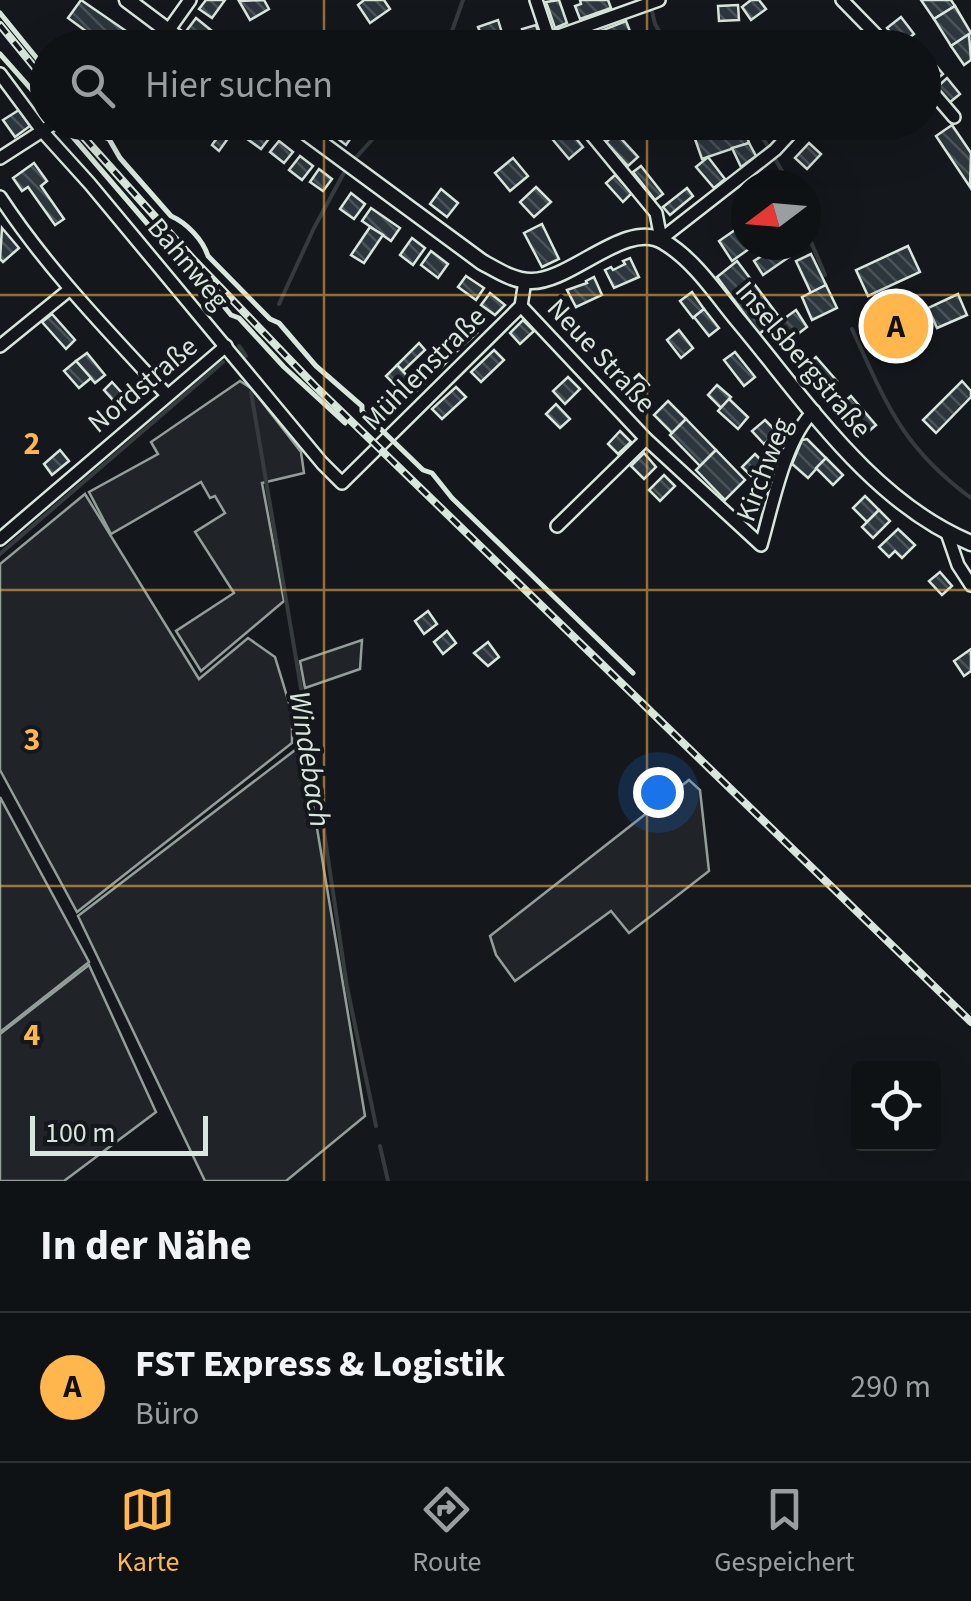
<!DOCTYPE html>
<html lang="de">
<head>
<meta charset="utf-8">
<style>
  body { margin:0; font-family:"Source Sans 3",sans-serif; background:#1d2022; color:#f1f3f6 }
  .controls { position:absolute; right:30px; bottom:30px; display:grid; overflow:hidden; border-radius:10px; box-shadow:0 10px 40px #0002 }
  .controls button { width:90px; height:90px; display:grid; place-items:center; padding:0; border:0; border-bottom:2px solid #2f3234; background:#0f1215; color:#f1f3f6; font:50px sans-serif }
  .compass { position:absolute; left:731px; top:170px; width:90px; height:90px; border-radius:50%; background:#0f1215; box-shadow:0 10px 40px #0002; rotate:254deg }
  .scale { position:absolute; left:30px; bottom:25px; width:178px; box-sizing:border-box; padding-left:10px; border:5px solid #d8e6dc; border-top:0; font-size:28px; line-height:35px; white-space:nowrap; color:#d8e6dc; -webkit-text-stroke:8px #14181c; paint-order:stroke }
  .you { position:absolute; left:658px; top:792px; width:35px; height:35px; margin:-25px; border:8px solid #fff; border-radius:50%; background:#1a73e8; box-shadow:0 0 0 15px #1a73e833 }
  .badge { display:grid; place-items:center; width:65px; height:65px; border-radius:50%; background:#ffb74d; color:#111; font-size:32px; font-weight:700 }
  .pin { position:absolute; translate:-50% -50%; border:5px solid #fff; box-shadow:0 2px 10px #0006 }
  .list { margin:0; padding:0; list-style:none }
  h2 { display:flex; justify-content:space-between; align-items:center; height:130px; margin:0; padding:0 40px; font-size:42px }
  h2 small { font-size:32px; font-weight:400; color:#9b9ea0 }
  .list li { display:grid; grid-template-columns:65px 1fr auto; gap:30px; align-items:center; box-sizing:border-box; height:150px; padding:0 40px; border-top:2px solid #2f3234 }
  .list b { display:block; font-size:38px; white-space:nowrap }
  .list p { margin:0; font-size:32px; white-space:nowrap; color:#9b9ea0 }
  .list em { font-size:32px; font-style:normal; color:#9b9ea0 }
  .icon { flex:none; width:55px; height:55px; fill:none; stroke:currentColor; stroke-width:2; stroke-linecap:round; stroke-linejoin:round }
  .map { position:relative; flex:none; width:971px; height:1181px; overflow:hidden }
  .search { position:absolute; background:#0f1215; box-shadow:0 10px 40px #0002; left:30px; right:30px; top:30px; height:110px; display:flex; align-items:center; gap:25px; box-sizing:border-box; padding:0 35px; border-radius:55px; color:#9b9ea0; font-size:38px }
  .sheet { height:280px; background:#0f1215 }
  nav { display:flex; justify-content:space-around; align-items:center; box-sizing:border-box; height:140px; border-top:2px solid #2f3234; background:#0f1215; font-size:28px; color:#9b9ea0 }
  nav a { display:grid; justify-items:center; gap:5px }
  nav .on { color:#ffb74d }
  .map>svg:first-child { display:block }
  .green { fill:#202428; stroke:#939e99; stroke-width:2.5 }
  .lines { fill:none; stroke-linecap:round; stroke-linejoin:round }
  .stream { stroke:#363b3e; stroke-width:4 }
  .building { fill:url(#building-back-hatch); stroke:#d8e6dc; stroke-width:2.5 }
  .minor-casing { stroke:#d8e6dc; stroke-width:16 }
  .tertiary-casing { stroke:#d8e6dc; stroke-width:19 }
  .minor { stroke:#14181c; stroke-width:11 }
  .tertiary { stroke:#14181c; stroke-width:14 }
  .rail-casing { stroke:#d8e6dc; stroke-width:8 }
  .rail { stroke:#14181c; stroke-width:4; stroke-dasharray:11; stroke-linecap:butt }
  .wall { stroke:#d8e6dc; stroke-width:5 }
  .grid { fill:none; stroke:#ffb74d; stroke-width:2.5; stroke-opacity:0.55 }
  .labels { text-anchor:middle; stroke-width:8; stroke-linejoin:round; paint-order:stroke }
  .street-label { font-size:28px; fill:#d8e6dc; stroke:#14181c }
  .water-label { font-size:30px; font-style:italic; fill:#d8e6dc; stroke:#14181c }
  .grid-label { font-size:32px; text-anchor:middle; font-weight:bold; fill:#ffb74d; stroke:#14181c; stroke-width:8; stroke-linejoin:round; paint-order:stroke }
</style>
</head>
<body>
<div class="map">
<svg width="971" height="1181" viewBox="0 0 971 1181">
  <defs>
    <pattern id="building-back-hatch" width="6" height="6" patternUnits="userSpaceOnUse" patternTransform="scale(2.5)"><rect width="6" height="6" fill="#2c363c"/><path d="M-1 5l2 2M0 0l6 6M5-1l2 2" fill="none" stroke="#4a5358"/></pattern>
  </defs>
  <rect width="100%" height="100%" fill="#14181c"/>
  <g class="green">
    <polygon points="240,381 252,389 301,452 304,473 262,483 284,601 201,671 176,631 234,593 195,532 225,513 215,496 210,498 201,482 111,534 89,492 158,454 151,442"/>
    <polygon points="85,494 199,679 248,638 275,657 292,713 292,743 77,912 0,770 0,564"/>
    <polygon points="362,640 360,669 305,688 300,661"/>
    <polygon points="303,744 365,1116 286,1181 205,1181 78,916"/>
    <polygon points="689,780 700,790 709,871 629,933 611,911 515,981 496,955 490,936"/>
    <polygon points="0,797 89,962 0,1032"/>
    <polygon points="89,965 156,1112 64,1181 0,1181 0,1034"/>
  </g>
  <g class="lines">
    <g class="stream">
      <polyline points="651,7 655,24 669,48"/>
      <polyline points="446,48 463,0"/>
      <polyline points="750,122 766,143 790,185"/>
      <polyline points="352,162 388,122"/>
      <polyline points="806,230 825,275"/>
      <polyline points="279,304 314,228 346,169"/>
      <path d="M852,329C887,405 902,447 971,498"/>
      <polyline points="239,346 246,356"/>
      <polyline points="251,392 316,777 347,987 376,1126"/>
      <polyline points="0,554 223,362"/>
      <polyline points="380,1146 388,1181"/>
    </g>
  </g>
  <g class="building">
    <polygon points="81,0 129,33 119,48 109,48 68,18"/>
    <polygon points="206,0 225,0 212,18 199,9"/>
    <polygon points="264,0 269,9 250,20 239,1"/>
    <polygon points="364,0 384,0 390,9 370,23 358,5"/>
    <polygon points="559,0 567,23 555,28 546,2"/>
    <polygon points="580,0 608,0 611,8 580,19 575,6 581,4"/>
    <polygon points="751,0 759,0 766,9 751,20 742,7"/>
    <polygon points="921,0 951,0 955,6 934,19"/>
    <polygon points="738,5 739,20 719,21 718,6"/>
    <polygon points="955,6 971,33 951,46 934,19"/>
    <polygon points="901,17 914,34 900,45 887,28"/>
    <polygon points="196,18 212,31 202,43 187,30"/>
    <polygon points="498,20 503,36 484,43 478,27"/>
    <polygon points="626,21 633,39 610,48 598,48 593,34"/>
    <polygon points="536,25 543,48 527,48 522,29"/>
    <polygon points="592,31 598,48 573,48 570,39"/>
    <polygon points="969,34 971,60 964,65 951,46"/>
    <polygon points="925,52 943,74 932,83 924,73"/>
    <polygon points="947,78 960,94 949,103 936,88"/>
    <polygon points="19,110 30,126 15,137 3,120"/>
    <polygon points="228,122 236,127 219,151 212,145"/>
    <polygon points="248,122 254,122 271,136 261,149 239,133"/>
    <polygon points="323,122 343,122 355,132 346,145 321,126"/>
    <polygon points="743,124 749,143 702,159 695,139"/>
    <polygon points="952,125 971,153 970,187 936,136"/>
    <polygon points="570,131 583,147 569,159 553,140"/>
    <polygon points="616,133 638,157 628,166 606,142"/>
    <polygon points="279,141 293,152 284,163 270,152"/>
    <polygon points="749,143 756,156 741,167 732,148"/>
    <polygon points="809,143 821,154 807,169 795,158"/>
    <polygon points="300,156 313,166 302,180 289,170"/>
    <polygon points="708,157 725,179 714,188 696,167"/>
    <polygon points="513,158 528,176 510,191 495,173"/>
    <polygon points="34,163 47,181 41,186 64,219 55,225 28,187 22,191 13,178"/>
    <polygon points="641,166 663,194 655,200 633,172"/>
    <polygon points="319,169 332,179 323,191 310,182"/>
    <polygon points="615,175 632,193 623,202 606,183"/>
    <polygon points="536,187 551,202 534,217 520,202"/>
    <polygon points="687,188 693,196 670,215 663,207"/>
    <polygon points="441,189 458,203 447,217 430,204"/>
    <polygon points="351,193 365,204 354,219 340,209"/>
    <polygon points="371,208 400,228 391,241 362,221"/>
    <polygon points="542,224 559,259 542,267 524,233"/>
    <polygon points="370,227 383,235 364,263 351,255"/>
    <polygon points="2,228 19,248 3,262 0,259"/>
    <polygon points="735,230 749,249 732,261 719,241"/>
    <polygon points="412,238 425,248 413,265 400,255"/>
    <polygon points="779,245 789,257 763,275 754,261"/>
    <polygon points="908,246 920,272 868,296 856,270"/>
    <polygon points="431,251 448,264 438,278 421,265"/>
    <polygon points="811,254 826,285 811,293 796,261"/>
    <polygon points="630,258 639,277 614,288 605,270 611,267 613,270 625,264 623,261"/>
    <polygon points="737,261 780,318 759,334 717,277"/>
    <polygon points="466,276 484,288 476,300 458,287"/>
    <polygon points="594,277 602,295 576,307 567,290 587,283 586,281"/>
    <polygon points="826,285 837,308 812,320 802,297"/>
    <polygon points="692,292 704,309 693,318 680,301"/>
    <polygon points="490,293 505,305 495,315 481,305"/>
    <polygon points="958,294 967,315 937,328 928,308"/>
    <polygon points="919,308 928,328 888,347 879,327"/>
    <polygon points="704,309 719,328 709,336 694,317"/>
    <polygon points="796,310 807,327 790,340 778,323"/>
    <polygon points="52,314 75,340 66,349 42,322"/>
    <polygon points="523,320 534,331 520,344 510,333"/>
    <polygon points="468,324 477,333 458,350 450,341"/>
    <polygon points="679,330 693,348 681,358 667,340"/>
    <polygon points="450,341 458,350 442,367 433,358"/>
    <polygon points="419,343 425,350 403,371 397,365"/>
    <polygon points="494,350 504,360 481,382 471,372"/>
    <polygon points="735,352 755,377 744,386 724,360"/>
    <polygon points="87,353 105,375 95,383 76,361"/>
    <polygon points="816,357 837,381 823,392 803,369"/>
    <polygon points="76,361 91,378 79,388 64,371"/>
    <polygon points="397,365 411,380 400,390 386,376"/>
    <polygon points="639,374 649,385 636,397 626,386"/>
    <polygon points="415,375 424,384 408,399 400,390"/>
    <polygon points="568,377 580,389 565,404 553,391"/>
    <polygon points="962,381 971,391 971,397 936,433 923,420"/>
    <polygon points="112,382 131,403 122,410 104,390"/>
    <polygon points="717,385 731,397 721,408 708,395"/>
    <polygon points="456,387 466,397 442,419 432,409"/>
    <polygon points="851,396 876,425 862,437 837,408"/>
    <polygon points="729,399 748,417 738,429 718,411"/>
    <polygon points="668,401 686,419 672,433 654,415"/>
    <polygon points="556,404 570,419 560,428 546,414"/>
    <polygon points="686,419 716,450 700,466 670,435"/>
    <polygon points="765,420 777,432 764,444 752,431"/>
    <polygon points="620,431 631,442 618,454 608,444"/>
    <polygon points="807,439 826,458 808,478 792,464 802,440"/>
    <polygon points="60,450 69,461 52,475 44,464"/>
    <polygon points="716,450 745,480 725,500 696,470"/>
    <polygon points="644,453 656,467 644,479 631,466"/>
    <polygon points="755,454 767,466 754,479 742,467"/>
    <polygon points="826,458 843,475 833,485 816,468"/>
    <polygon points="664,475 675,486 660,501 649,490"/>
    <polygon points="865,496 879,510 867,522 853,508"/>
    <polygon points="879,510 890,521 873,538 862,527"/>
    <polygon points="898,529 915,545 902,558 895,551 889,557 879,547"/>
    <polygon points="940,572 952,586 942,595 929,581"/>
    <polygon points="428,611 437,624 424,634 415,621"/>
    <polygon points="447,631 456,643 443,654 434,642"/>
    <polygon points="488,642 499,657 488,666 474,653"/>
    <polygon points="971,649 971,671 964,676 954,661"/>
  </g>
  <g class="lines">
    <defs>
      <g id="minor">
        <polyline points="536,0 552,48"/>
        <polyline points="842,0 889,48"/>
        <polyline points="550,39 659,0"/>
        <polyline points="149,48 168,31 190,0"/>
        <polyline points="0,74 43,132 90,184 322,463 342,483 521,306 525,281"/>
        <polyline points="924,82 954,117"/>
        <polyline points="581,122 656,213 661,239 775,150 801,122"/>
        <polyline points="0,158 56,122"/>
        <path d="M0,197C48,270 108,331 167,395"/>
        <path d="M521,306L646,439L761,545C772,507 785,438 814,411"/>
        <polyline points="0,346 69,290"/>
        <polyline points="557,526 646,439"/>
        <polyline points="947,533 958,565 971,585"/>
        <polyline points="0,539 226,346"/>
      </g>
      <g id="tertiary">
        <polyline points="127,0 191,48"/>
        <path d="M292,122L482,262C497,270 513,281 531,281C571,282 627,218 664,242C694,260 715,292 737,319C805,400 871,502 971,543"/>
      </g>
    </defs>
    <use href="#minor" class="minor-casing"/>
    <use href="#tertiary" class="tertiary-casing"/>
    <use href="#minor" class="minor"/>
    <use href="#tertiary" class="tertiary"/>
    <defs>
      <g id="rail">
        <polyline points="0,25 48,84"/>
        <polyline points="70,122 193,259 315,386 971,1022"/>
      </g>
    </defs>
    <use href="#rail" class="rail-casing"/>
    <use href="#rail" class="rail"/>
    <g class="wall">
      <polyline points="0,13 48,72"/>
      <polyline points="0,54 48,108"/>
      <polyline points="60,122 157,235 200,277 231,315 239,318 284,367 345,423"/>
      <path d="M90,122L103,137L109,139L120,158L171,216C187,223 203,240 208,256L270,319L279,323L316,366L362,406V411L423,470L432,473L452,498L633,673"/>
    </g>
  </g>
  <path class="grid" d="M324,0V48M647,0V48M324,122V1181M647,122V1181M0,295H971M0,590H971M0,886H971"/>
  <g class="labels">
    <g class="street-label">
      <text transform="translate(189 263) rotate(50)" y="10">Bahnweg</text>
      <text transform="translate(602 355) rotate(47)" y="10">Neue Straße</text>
      <text transform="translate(804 359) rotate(50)" y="10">Inselsbergstraße</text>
      <text transform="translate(423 368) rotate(-45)" y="10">Mühlenstraße</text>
      <text transform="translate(142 384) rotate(-40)" y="10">Nordstraße</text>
      <text transform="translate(763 469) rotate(-69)" y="10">Kirchweg</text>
    </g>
    <g class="water-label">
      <text transform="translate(310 759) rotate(81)" y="10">Windebach</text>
    </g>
  </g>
  <g class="grid-label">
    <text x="32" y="454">2</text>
    <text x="32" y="750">3</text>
    <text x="32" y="1045">4</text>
  </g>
</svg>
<div class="controls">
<button><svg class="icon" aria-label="locate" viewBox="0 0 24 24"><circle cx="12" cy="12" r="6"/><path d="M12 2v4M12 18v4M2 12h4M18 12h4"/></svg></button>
</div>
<svg class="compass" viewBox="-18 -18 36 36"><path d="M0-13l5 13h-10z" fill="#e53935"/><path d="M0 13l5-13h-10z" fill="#9b9ea0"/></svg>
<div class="scale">100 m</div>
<div class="you"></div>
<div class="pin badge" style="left:896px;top:326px">A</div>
<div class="search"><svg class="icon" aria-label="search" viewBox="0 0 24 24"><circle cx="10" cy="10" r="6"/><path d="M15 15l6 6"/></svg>Hier suchen</div>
</div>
<section class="sheet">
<h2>In der Nähe<small></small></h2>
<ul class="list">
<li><span class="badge">A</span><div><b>FST Express &amp; Logistik</b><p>Büro</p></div><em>290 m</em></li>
</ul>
</section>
<nav>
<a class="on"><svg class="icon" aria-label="map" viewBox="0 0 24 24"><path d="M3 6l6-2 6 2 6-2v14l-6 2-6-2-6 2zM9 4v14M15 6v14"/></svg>Karte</a>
<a><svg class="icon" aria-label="directions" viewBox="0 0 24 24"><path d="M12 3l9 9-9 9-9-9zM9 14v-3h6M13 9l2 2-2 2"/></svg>Route</a>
<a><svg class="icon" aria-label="saved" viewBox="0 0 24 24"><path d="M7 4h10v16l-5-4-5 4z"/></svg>Gespeichert</a>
</nav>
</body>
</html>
